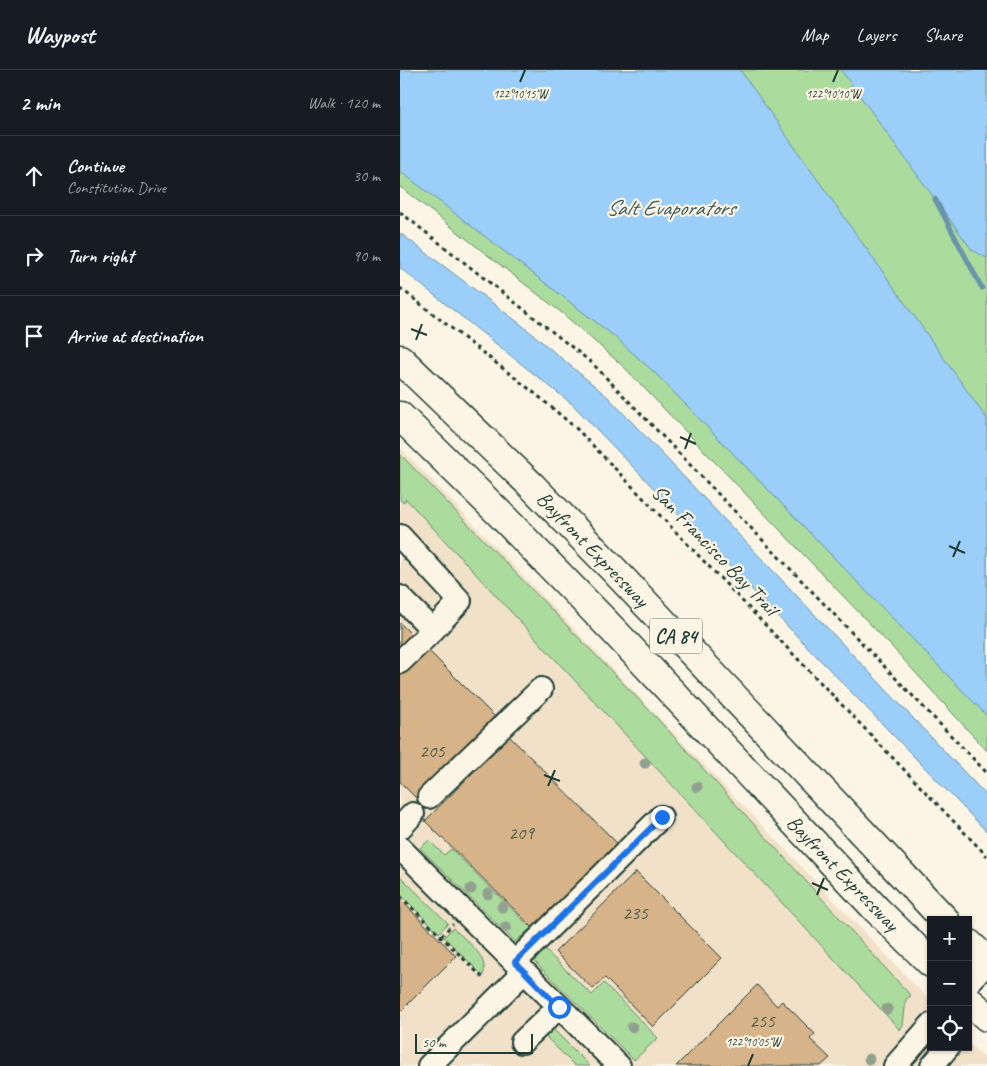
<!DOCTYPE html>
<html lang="en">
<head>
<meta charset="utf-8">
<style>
  body { margin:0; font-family:Caveat,sans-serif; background:#242831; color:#f1f3f6 }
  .controls { position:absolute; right:15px; bottom:15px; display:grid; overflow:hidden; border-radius:0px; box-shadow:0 1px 4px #0004 }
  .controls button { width:45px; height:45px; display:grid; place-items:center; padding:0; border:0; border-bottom:1px solid #363941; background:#171b24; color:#f1f3f6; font:25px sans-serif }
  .scale { position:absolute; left:15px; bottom:12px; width:118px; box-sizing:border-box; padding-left:5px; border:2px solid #1f3d34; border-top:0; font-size:14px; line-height:18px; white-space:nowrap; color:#1f3d34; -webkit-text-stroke:4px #fcf5e5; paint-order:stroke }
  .stop { position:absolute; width:15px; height:15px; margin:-11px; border:4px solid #1a73e8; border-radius:50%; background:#fff }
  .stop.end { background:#1a73e8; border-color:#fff; box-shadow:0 1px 5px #0008 }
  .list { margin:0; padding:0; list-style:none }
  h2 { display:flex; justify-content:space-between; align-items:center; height:65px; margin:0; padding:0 20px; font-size:21px }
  h2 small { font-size:16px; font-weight:400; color:#9ea1a6 }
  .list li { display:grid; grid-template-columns:32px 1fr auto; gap:15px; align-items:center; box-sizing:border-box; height:80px; padding:0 20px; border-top:1px solid #363941 }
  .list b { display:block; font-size:19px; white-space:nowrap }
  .list p { margin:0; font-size:16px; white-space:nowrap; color:#9ea1a6 }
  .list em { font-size:16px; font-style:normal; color:#9ea1a6 }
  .icon { flex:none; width:28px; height:28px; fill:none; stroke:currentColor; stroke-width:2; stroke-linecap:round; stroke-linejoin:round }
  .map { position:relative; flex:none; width:587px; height:996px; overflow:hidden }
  header { display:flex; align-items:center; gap:30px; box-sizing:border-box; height:70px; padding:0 25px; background:#171b24; border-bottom:1px solid #363941 }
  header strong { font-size:24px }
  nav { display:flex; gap:28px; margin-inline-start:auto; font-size:18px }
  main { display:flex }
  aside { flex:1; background:#171b24 }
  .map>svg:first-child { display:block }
  .built { fill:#f1e1c9 }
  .green { fill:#abdc9d; stroke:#658c68 }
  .water { fill:#9bcef8; stroke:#6994aa }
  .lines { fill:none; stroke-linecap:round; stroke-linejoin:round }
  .stream { stroke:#6994aa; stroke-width:5 }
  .building { fill:#d7b389; stroke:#1f3d34 }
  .minor-casing { stroke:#1f3d34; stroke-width:26 }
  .highway-casing { stroke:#1f3d34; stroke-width:31 }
  .path { stroke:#1f3d34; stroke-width:3; stroke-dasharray:4 4; stroke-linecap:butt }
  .minor { stroke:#fcf5e5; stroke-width:22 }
  .highway { stroke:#fcf5e5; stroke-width:28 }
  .tree { fill:#92a18f }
  .route { stroke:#1a73e8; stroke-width:6 }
  .ticks { fill:none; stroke:#1f3d34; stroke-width:2 }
  .labels { text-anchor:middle; stroke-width:4.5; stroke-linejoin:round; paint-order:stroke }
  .number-label { font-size:19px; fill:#4d5a49 }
  .shield { fill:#fcf5e5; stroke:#617469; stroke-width:1 }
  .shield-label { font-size:20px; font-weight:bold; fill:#1f3d34 }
  .street-label { font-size:21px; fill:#1f3d34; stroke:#fcf5e5 }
  .water-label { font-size:22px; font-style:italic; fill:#385a5b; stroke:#fcf5e5 }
  .ticks-label { font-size:12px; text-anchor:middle; fill:#1f3d34; stroke:#fcf5e5; stroke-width:4.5; stroke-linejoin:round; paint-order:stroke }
</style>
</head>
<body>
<header>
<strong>Waypost</strong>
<nav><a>Map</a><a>Layers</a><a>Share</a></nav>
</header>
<main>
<aside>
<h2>2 min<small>Walk · 120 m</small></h2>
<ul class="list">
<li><svg class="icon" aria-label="ahead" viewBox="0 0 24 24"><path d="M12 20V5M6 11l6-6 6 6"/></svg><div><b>Continue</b><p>Constitution Drive</p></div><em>30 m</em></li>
<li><svg class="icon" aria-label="right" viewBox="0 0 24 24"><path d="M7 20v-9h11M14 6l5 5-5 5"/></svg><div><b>Turn right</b></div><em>90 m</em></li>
<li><svg class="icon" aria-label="arrive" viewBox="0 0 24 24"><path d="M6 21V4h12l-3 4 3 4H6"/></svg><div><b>Arrive at destination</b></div></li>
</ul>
</aside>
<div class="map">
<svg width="587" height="996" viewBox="0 0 587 996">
  <rect width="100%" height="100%" fill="#fcf5e5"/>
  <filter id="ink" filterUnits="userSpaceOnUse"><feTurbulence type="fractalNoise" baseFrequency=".02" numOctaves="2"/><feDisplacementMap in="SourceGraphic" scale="10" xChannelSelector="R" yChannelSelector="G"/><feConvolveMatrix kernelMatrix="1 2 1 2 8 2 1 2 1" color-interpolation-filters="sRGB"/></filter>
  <g filter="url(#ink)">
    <polygon class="built" points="0,377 531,932 531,977 568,977 568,972 587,991 587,996 0,996"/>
    <g class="green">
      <polygon points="0,0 587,0 587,681 492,577 224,297 162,243 0,117"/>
      <polygon points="0,384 255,646 511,926 506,929 503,955 500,960 6,429 3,433 0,430"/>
      <polygon points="29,770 44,785 51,779 131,858 115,872 20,778"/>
      <polygon points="0,806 48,853 39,863 0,824"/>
      <path d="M53,858C66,871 90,886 83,906L44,867Z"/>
      <polygon points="142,877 192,925 204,913 258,968 234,990 133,890"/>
      <polygon points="152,958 190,996 175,996 146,967"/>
    </g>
    <g class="water">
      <polygon points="0,0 340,0 587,349 587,646 257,305 215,267 0,101"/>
      <polygon points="441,0 587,0 587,188 572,180"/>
      <polygon points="0,163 123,256 209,328 587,726 587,762 172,334 0,198"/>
    </g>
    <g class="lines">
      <polyline class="stream" points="535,129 582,218"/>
    </g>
    <g class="building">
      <polygon points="0,553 15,568 0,583"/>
      <polygon points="27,579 96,648 16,728 0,712 0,605"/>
      <polygon points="109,666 217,773 133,858 25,751"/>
      <polygon points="236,802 322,888 253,957 205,908 193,919 155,882"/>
      <polygon points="0,829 56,886 0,942"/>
      <polygon points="357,915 377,936 382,931 415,964 410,969 430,988 421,996 276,996"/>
    </g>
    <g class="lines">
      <defs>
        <g id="minor">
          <polyline points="0,466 60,531 33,560"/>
          <polyline points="0,527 33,560 0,592"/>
          <polyline points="29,727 141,619"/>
          <polyline points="0,758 13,744"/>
          <polyline points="0,778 219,996"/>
          <polyline points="115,892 261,747"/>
          <polyline points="568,913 587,893"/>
          <polyline points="122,972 159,937"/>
          <polyline points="29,996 124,902"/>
          <polyline points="495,996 531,955"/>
          <polyline points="532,996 548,977"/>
        </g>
        <g id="highway">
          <polyline points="0,289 132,416 213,499 545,850"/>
          <polyline points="0,346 97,441 215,562 477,840 531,893"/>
          <polyline points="568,873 587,891"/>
          <polyline points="568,930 587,947"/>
        </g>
      </defs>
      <use href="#minor" class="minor-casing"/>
      <use href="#highway" class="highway-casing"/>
      <g class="path">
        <polyline points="0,142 192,293 587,703"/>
        <polyline points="0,218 137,325 178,360 587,786"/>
        <polyline points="0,826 84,909"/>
        <polyline points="41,866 53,854"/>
      </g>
      <use href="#minor" class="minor"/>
      <use href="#highway" class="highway"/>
    </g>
    <g class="tree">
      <circle cx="245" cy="693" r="5.5"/>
      <circle cx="297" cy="717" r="5.5"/>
      <circle cx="71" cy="819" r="5.5"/>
      <circle cx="88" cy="824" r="5.5"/>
      <circle cx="102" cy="837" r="5.5"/>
      <circle cx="106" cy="857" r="5.5"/>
      <circle cx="487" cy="939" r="5.5"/>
      <circle cx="232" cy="957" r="5.5"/>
      <circle cx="469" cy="989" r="5.5"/>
    </g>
  </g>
  <g class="lines" filter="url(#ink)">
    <polyline class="route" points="159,937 115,892 262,747"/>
  </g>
  <path class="ticks" d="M120,12L125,0M433,12L438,0M11,259L27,265M16,270L22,254M280,367L296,374M285,379L291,363M549,476L565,483M553,487L560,471M144,705L160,711M148,716L155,700M412,813L428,820M417,825L424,808M348,996L353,984"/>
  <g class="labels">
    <g class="number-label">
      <text x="32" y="687">205</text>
      <text x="121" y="769">209</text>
      <text x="235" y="849">235</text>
      <text x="362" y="957">255</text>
    </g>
    <rect class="shield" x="250" y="548.5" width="52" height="35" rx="4"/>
    <g class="shield-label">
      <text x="276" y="573">CA 84</text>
    </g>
    <g class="street-label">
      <text transform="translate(193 479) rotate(46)" y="7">Bayfront Expressway</text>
      <text transform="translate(315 480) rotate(46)" y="7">San Francisco Bay Trail</text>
      <text transform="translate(443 803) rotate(46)" y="7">Bayfront Expressway</text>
    </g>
    <g class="water-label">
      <text x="270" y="145">Salt Evaporators</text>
    </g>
  </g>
  <g class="ticks-label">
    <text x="120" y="28">122°10'15"W</text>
    <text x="433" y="28">122°10'10"W</text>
    <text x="353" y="976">122°10'05"W</text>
  </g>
</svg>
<div class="controls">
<button>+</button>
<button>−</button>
<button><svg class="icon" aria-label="locate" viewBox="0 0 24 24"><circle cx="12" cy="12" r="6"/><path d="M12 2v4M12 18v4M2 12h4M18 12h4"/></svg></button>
</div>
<div class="scale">50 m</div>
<div class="stop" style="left:159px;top:937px"></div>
<div class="stop end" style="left:262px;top:747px"></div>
</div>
</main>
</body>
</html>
